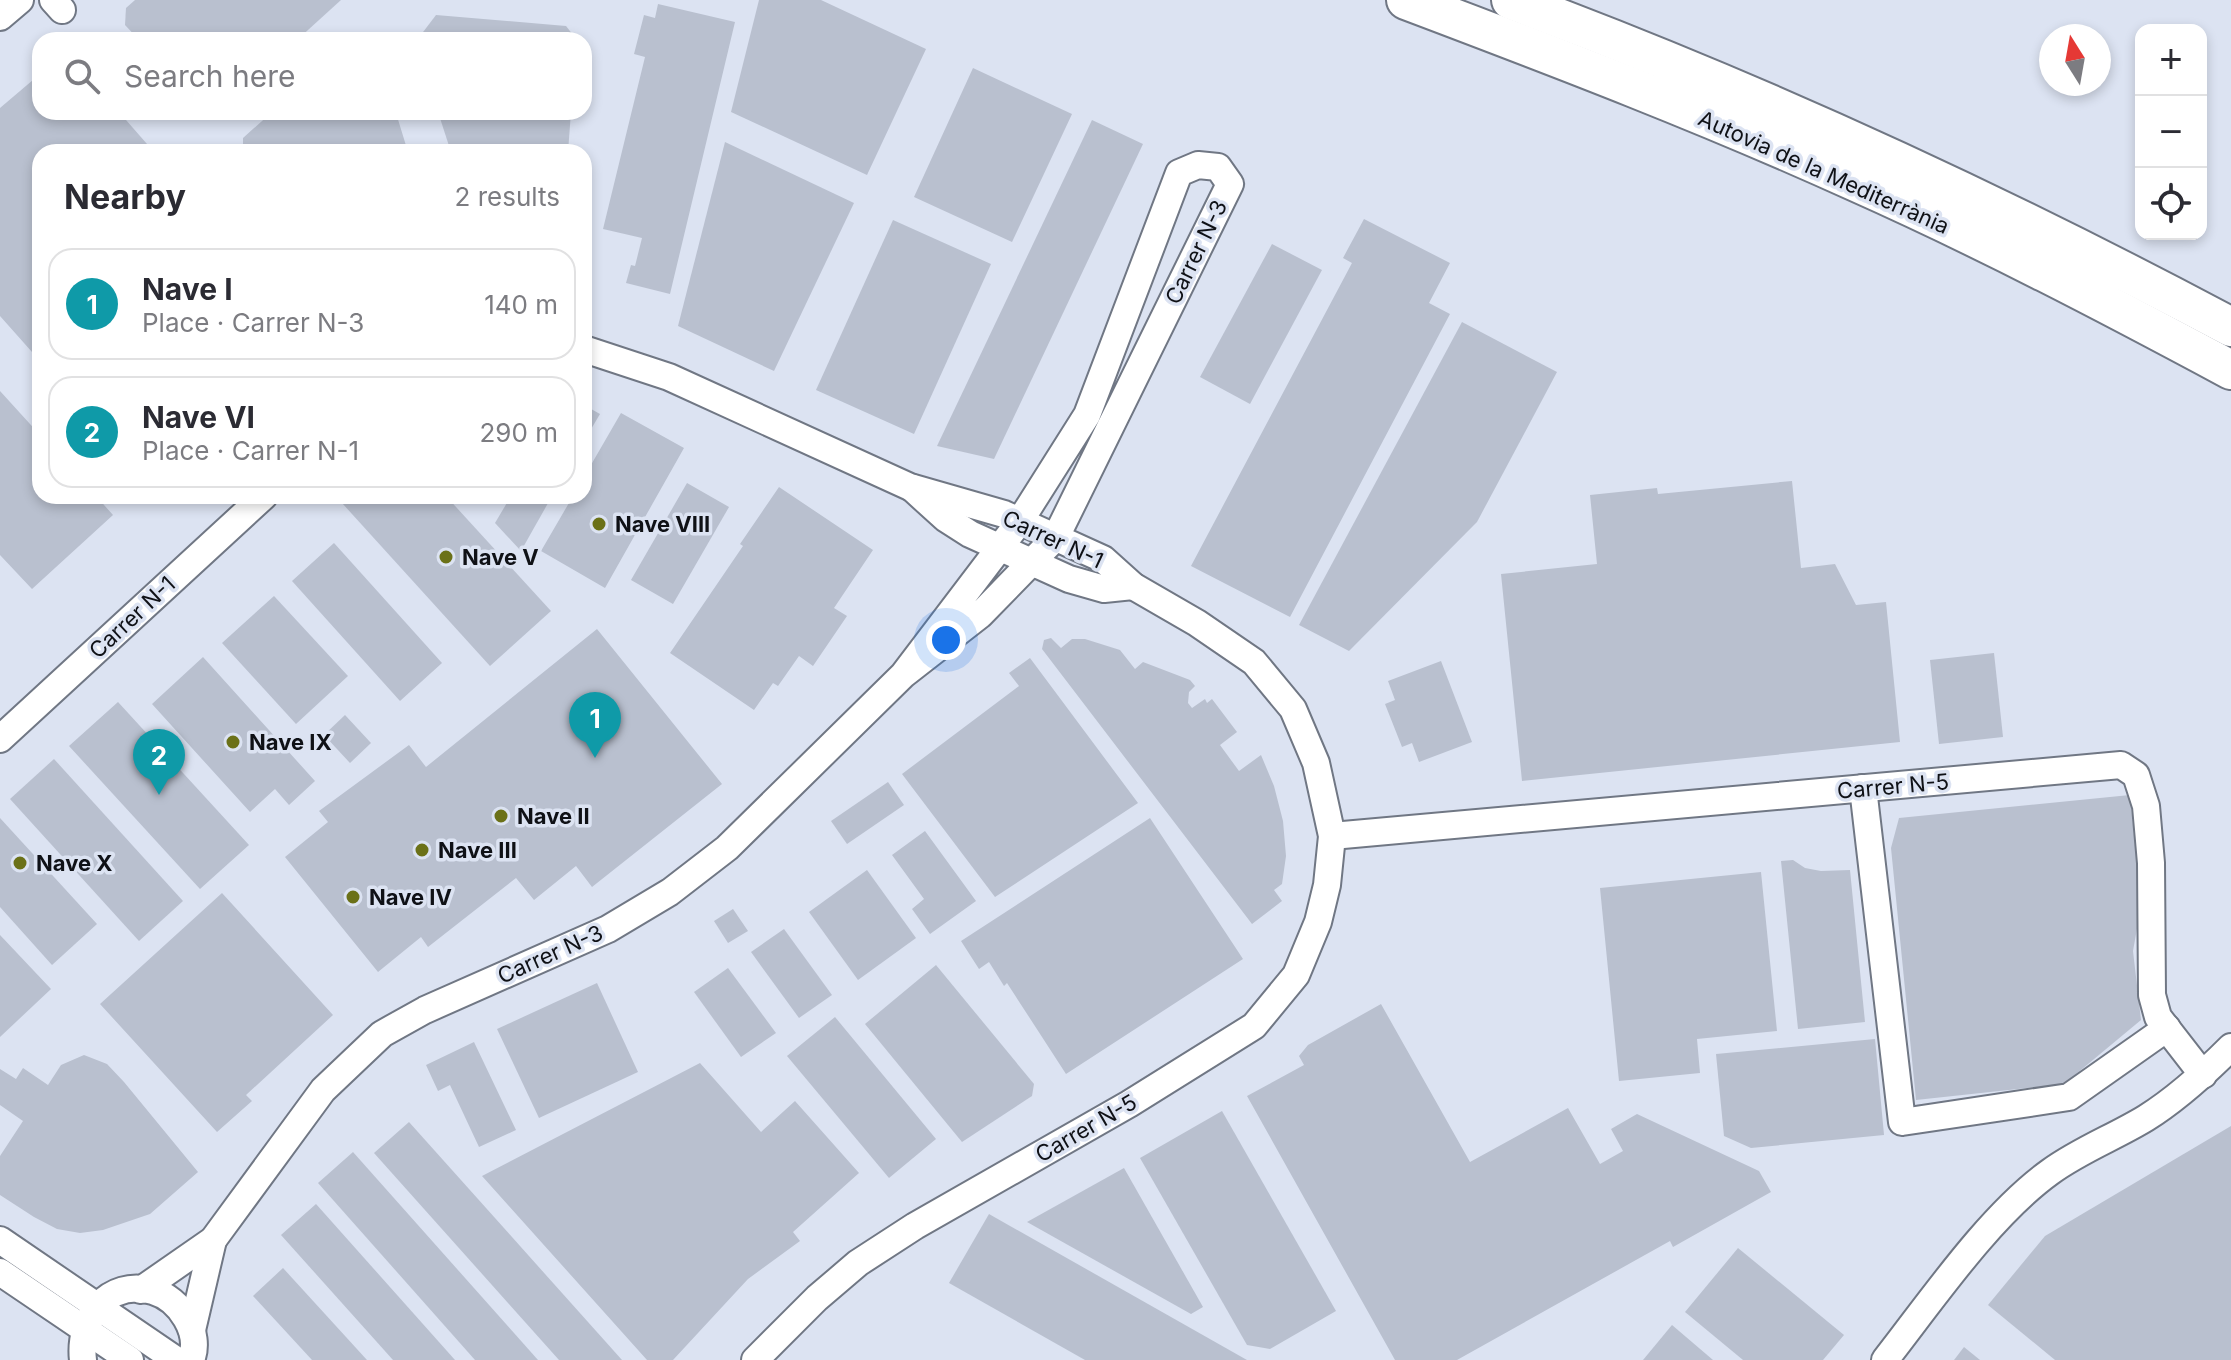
<!DOCTYPE html>
<html lang="en">
<head>
<meta charset="utf-8">
<style>
  body { margin:0; font-family:Inter,sans-serif; background:#f7f7f7; color:#2b2b33 }
  .controls { position:absolute; right:24px; top:24px; display:grid; overflow:hidden; border-radius:16px; box-shadow:0 4px 12px #0003 }
  .controls button { width:72px; height:72px; display:grid; place-items:center; padding:0; border:0; border-bottom:2px solid #e1e1e2; background:#fff; color:#2b2b33; font:40px sans-serif }
  .compass { position:absolute; left:2039px; top:24px; width:72px; height:72px; border-radius:50%; background:#fff; box-shadow:0 4px 12px #0003; rotate:349deg }
  .you { position:absolute; left:946px; top:640px; width:28px; height:28px; margin:-20px; border:6px solid #fff; border-radius:50%; background:#1a73e8; box-shadow:0 0 0 12px #1a73e833 }
  .badge { display:grid; place-items:center; width:52px; height:52px; border-radius:50%; background:#ea580c; color:#fff; font-size:26px; font-weight:700 }
  .pin { position:absolute; translate:-50% -66px; filter:drop-shadow(0 2px 4px #0008) }
  .pin::after { content:''; position:absolute; top:42px; width:28px; height:24px; background:inherit; clip-path:polygon(0 0,100% 0,50% 100%) }
  .list { margin:0; padding:0; list-style:none }
  h2 { display:flex; justify-content:space-between; align-items:center; height:104px; margin:0; padding:0 32px; font-size:34px }
  h2 small { font-size:26px; font-weight:400; color:#7c7c81 }
  .list li { display:grid; grid-template-columns:52px 1fr auto; gap:24px; align-items:center; box-sizing:border-box; height:112px; margin:0 16px 16px; padding:0 16px; border:2px solid #e1e1e2; border-radius:24px }
  .list b { display:block; font-size:30px; white-space:nowrap }
  .list p { margin:0; font-size:26px; white-space:nowrap; color:#7c7c81 }
  .list em { font-size:26px; font-style:normal; color:#7c7c81 }
  .icon { flex:none; width:44px; height:44px; fill:none; stroke:currentColor; stroke-width:2; stroke-linecap:round; stroke-linejoin:round }
  .map { position:relative; flex:none; width:2231px; height:1360px; overflow:hidden }
  .search { position:absolute; background:#fff; box-shadow:0 4px 12px #0003; left:32px; top:32px; width:560px; height:88px; display:flex; align-items:center; gap:20px; box-sizing:border-box; padding:0 28px; border-radius:24px; color:#7c7c81; font-size:30px }
  .panel { position:absolute; background:#fff; box-shadow:0 4px 12px #0003; left:32px; top:144px; width:560px; height:360px; border-radius:24px }
  .map>svg:first-child { display:block }
  .building { fill:#b9c0cf }
  .lines { fill:none; stroke-linecap:round; stroke-linejoin:round }
  .minor-casing { stroke:#707784; stroke-width:30 }
  .highway-casing { stroke:#707784; stroke-width:42 }
  .minor { stroke:#fff; stroke-width:26 }
  .highway { stroke:#fff; stroke-width:38 }
  .poi-dot { fill:#6b7118; stroke:#dce3f2; stroke-width:3 }
  .labels { text-anchor:middle; stroke-width:7; stroke-linejoin:round; paint-order:stroke }
  .street-label { font-size:22px; fill:#0f1116; stroke:#dce3f2 }
  .poi-label { font-size:22px; font-weight:bold; fill:#0f1116; stroke:#dce3f2; text-anchor:start }
</style>
</head>
<body>
<div class="map">
<svg width="2231" height="1360" viewBox="0 0 2231 1360">
  <rect width="100%" height="100%" fill="#dce3f2"/>
  <g class="building">
    <polygon points="135,0 341,0 297,40 139,40 125,25 126,8"/>
    <polygon points="759,0 821,0 926,49 867,175 731,112"/>
    <polygon points="658,4 735,22 670,294 626,283 631,265 635,266 642,238 603,229 645,57 634,54 644,15 655,18"/>
    <polygon points="436,15 566,26 577,40 417,40"/>
    <polygon points="973,68 1072,114 1012,242 914,197"/>
    <polygon points="40,74 40,112 119,112 154,152 40,152 40,361 0,316 0,108"/>
    <polygon points="272,112 385,112 386,117 396,113 408,152 243,152 243,138"/>
    <polygon points="438,112 571,112 568,152 451,152"/>
    <polygon points="1092,120 1143,144 994,459 937,446"/>
    <polygon points="725,142 854,203 774,371 678,326"/>
    <polygon points="1364,219 1450,263 1429,303 1450,314 1290,617 1191,566 1352,263 1343,258"/>
    <polygon points="893,220 991,264 914,434 816,390"/>
    <polygon points="1272,244 1322,270 1250,404 1200,377"/>
    <polygon points="1462,322 1557,372 1477,522 1349,651 1299,625"/>
    <polygon points="0,391 40,435 40,496 96,496 113,515 32,589 0,555"/>
    <polygon points="584,405 600,414 584,441"/>
    <polygon points="621,413 684,448 605,588 541,551 573,496 584,496 584,477"/>
    <polygon points="1792,481 1801,568 1835,564 1856,605 1886,602 1900,742 1522,781 1501,574 1597,564 1590,495 1657,488 1658,494"/>
    <polygon points="687,483 729,507 673,604 631,580"/>
    <polygon points="779,487 873,550 834,608 847,616 813,666 799,656 778,686 773,683 754,710 670,653 743,546 740,544"/>
    <polygon points="349,496 446,496 551,611 490,666 342,503"/>
    <polygon points="511,496 552,496 521,551 495,523"/>
    <polygon points="334,543 442,663 400,701 292,581"/>
    <polygon points="274,596 348,676 296,724 222,643"/>
    <polygon points="597,629 722,784 592,887 576,866 534,900 516,878 428,947 421,937 378,972 285,857 328,822 319,811 409,745 426,767"/>
    <polygon points="1051,638 1061,648 1072,639 1085,639 1120,650 1135,669 1143,662 1190,680 1195,686 1189,692 1188,703 1192,708 1205,699 1207,703 1212,699 1237,732 1220,745 1239,771 1261,755 1274,786 1283,821 1286,856 1282,884 1274,890 1282,901 1252,924 1042,649 1044,640"/>
    <polygon points="1994,653 2003,737 1939,744 1930,660"/>
    <polygon points="203,657 315,781 289,805 275,789 250,812 152,704"/>
    <polygon points="1030,658 1138,803 995,897 902,774 1019,686 1009,673"/>
    <polygon points="1441,661 1472,742 1419,762 1412,743 1402,747 1385,704 1395,700 1388,681"/>
    <polygon points="118,702 249,845 200,889 69,746"/>
    <polygon points="345,715 371,743 350,763 324,735"/>
    <polygon points="54,759 183,901 139,941 10,799"/>
    <polygon points="888,782 904,805 847,844 831,821"/>
    <polygon points="2130,795 2141,906 2133,951 2141,1020 2064,1084 1916,1100 1891,848 1899,818"/>
    <polygon points="0,818 97,924 52,965 0,907"/>
    <polygon points="1150,818 1243,959 1066,1074 1007,983 1004,986 989,962 979,969 961,941"/>
    <polygon points="925,831 976,901 930,934 912,909 924,899 892,855"/>
    <polygon points="1793,860 1805,868 1821,871 1850,870 1865,1022 1798,1029 1781,861"/>
    <polygon points="867,870 916,938 858,980 809,912"/>
    <polygon points="1761,872 1777,1031 1697,1039 1700,1073 1619,1081 1600,888"/>
    <polygon points="222,893 333,1015 246,1095 252,1101 217,1132 100,1004"/>
    <polygon points="733,909 748,931 728,943 714,921"/>
    <polygon points="784,929 832,995 799,1018 751,952"/>
    <polygon points="0,935 51,989 0,1037"/>
    <polygon points="936,965 1034,1084 1032,1096 962,1142 865,1024"/>
    <polygon points="728,968 776,1033 741,1057 694,992"/>
    <polygon points="597,983 638,1072 539,1118 497,1029"/>
    <polygon points="1381,1004 1470,1162 1568,1108 1600,1164 1623,1151 1611,1129 1637,1114 1759,1171 1771,1192 1673,1247 1670,1241 1457,1360 1395,1360 1247,1096 1304,1065 1299,1056 1308,1045"/>
    <polygon points="835,1017 936,1139 889,1178 787,1056"/>
    <polygon points="1875,1039 1884,1135 1751,1148 1724,1136 1716,1054"/>
    <polygon points="474,1042 516,1130 479,1147 450,1085 438,1091 426,1065"/>
    <polygon points="84,1055 107,1064 124,1082 198,1172 150,1214 103,1230 80,1233 57,1229 34,1217 0,1195 0,1156 23,1121 0,1105 0,1069 16,1079 23,1068 48,1085 61,1065"/>
    <polygon points="700,1063 761,1132 795,1101 859,1173 793,1232 800,1241 748,1279 673,1360 647,1360 482,1176"/>
    <polygon points="1222,1111 1336,1311 1270,1349 1247,1345 1140,1158"/>
    <polygon points="409,1122 622,1360 559,1360 374,1153"/>
    <polygon points="2231,1126 2231,1360 2055,1360 1988,1305 2045,1236"/>
    <polygon points="353,1152 538,1360 475,1360 318,1183"/>
    <polygon points="1124,1168 1203,1307 1191,1314 1027,1222"/>
    <polygon points="316,1204 455,1360 393,1360 281,1235"/>
    <polygon points="989,1214 1247,1360 1085,1360 949,1283"/>
    <polygon points="1738,1248 1844,1335 1823,1360 1743,1360 1685,1312"/>
    <polygon points="283,1268 367,1360 312,1360 253,1296"/>
    <polygon points="1672,1325 1713,1360 1643,1360"/>
    <polygon points="1964,1347 1980,1360 1954,1360"/>
  </g>
  <g class="lines">
    <defs>
      <g id="minor">
        <polyline points="53,0 62,10"/>
        <polyline points="0,17 20,0"/>
        <polyline points="584,349 669,377 910,487 1004,514 1103,559 1133,586 1197,623 1254,662 1293,709 1316,763 1332,836 1327,885 1318,922 1296,975 1254,1026 1129,1104 915,1226 858,1263 817,1298 755,1360"/>
        <polyline points="912,488 945,518 970,534 1069,579 1104,589 1133,586"/>
        <polyline points="0,739 264,496"/>
        <polyline points="1863,788 1902,1122 2069,1097 2167,1028"/>
        <polyline points="1332,836 2121,765 2136,775 2146,806 2151,863 2152,995 2158,1017 2203,1075"/>
        <polyline points="0,1240 176,1360"/>
        <polyline points="0,1272 130,1360"/>
        <polyline points="141,1290 213,1240 323,1090 382,1034 425,1010 608,929 670,892 727,848 903,675 980,615 1056,537 1230,184 1218,167 1198,165 1179,173 1087,415 1020,521 903,675"/>
        <polyline points="192,1330 213,1240"/>
        <path d="M83,1360C78,1319 108,1278 153,1291C180,1299 202,1333 191,1360"/>
        <path d="M1885,1360C1932,1300 1989,1216 2050,1172C2080,1150 2115,1137 2146,1118C2178,1098 2205,1073 2231,1047"/>
      </g>
      <g id="highway">
        <path d="M1406,0C1557,57 1709,115 1856,182C1984,239 2108,304 2231,370"/>
        <path d="M1511,0C1759,92 1998,203 2231,327"/>
      </g>
    </defs>
    <use href="#minor" class="minor-casing"/>
    <use href="#highway" class="highway-casing"/>
    <use href="#minor" class="minor"/>
    <use href="#highway" class="highway"/>
  </g>
  <g class="poi-dot">
    <circle cx="599" cy="524" r="8"/>
    <circle cx="446" cy="557" r="8"/>
    <circle cx="233" cy="742" r="8"/>
    <circle cx="501" cy="816" r="8"/>
    <circle cx="422" cy="850" r="8"/>
    <circle cx="20" cy="863" r="8"/>
    <circle cx="353" cy="897" r="8"/>
  </g>
  <g class="labels">
    <g class="street-label">
      <text transform="translate(1824 172) rotate(24)" y="8">Autovia de la Mediterrània</text>
      <text transform="translate(1196 252) rotate(-64)" y="8">Carrer N-3</text>
      <text transform="translate(1053 539) rotate(25)" y="8">Carrer N-1</text>
      <text transform="translate(132 617) rotate(-43)" y="8">Carrer N-1</text>
      <text transform="translate(1893 786) rotate(-5)" y="8">Carrer N-5</text>
      <text transform="translate(550 954) rotate(-24)" y="8">Carrer N-3</text>
      <text transform="translate(1086 1128) rotate(-30)" y="8">Carrer N-5</text>
    </g>
    <g class="poi-label">
      <text x="615" y="532">Nave VIII</text>
      <text x="462" y="565">Nave V</text>
      <text x="249" y="750">Nave IX</text>
      <text x="517" y="824">Nave II</text>
      <text x="438" y="858">Nave III</text>
      <text x="36" y="871">Nave X</text>
      <text x="369" y="905">Nave IV</text>
    </g>
  </g>
</svg>
<div class="controls">
<button>+</button>
<button>−</button>
<button><svg class="icon" aria-label="locate" viewBox="0 0 24 24"><circle cx="12" cy="12" r="6"/><path d="M12 2v4M12 18v4M2 12h4M18 12h4"/></svg></button>
</div>
<svg class="compass" viewBox="-18 -18 36 36"><path d="M0-13l5 13h-10z" fill="#e53935"/><path d="M0 13l5-13h-10z" fill="#7c7c81"/></svg>
<div class="you"></div>
<div class="pin badge" style="left:595px;top:758px;background:#0f9aa8">1</div>
<div class="pin badge" style="left:159px;top:795px;background:#0f9aa8">2</div>
<div class="search"><svg class="icon" aria-label="search" viewBox="0 0 24 24"><circle cx="10" cy="10" r="6"/><path d="M15 15l6 6"/></svg>Search here</div>
<section class="panel">
<h2>Nearby<small>2 results</small></h2>
<ul class="list">
<li><span class="badge" style="background:#0f9aa8">1</span><div><b>Nave I</b><p>Place · Carrer N-3</p></div><em>140 m</em></li>
<li><span class="badge" style="background:#0f9aa8">2</span><div><b>Nave VI</b><p>Place · Carrer N-1</p></div><em>290 m</em></li>
</ul>
</section>
</div>
</body>
</html>
